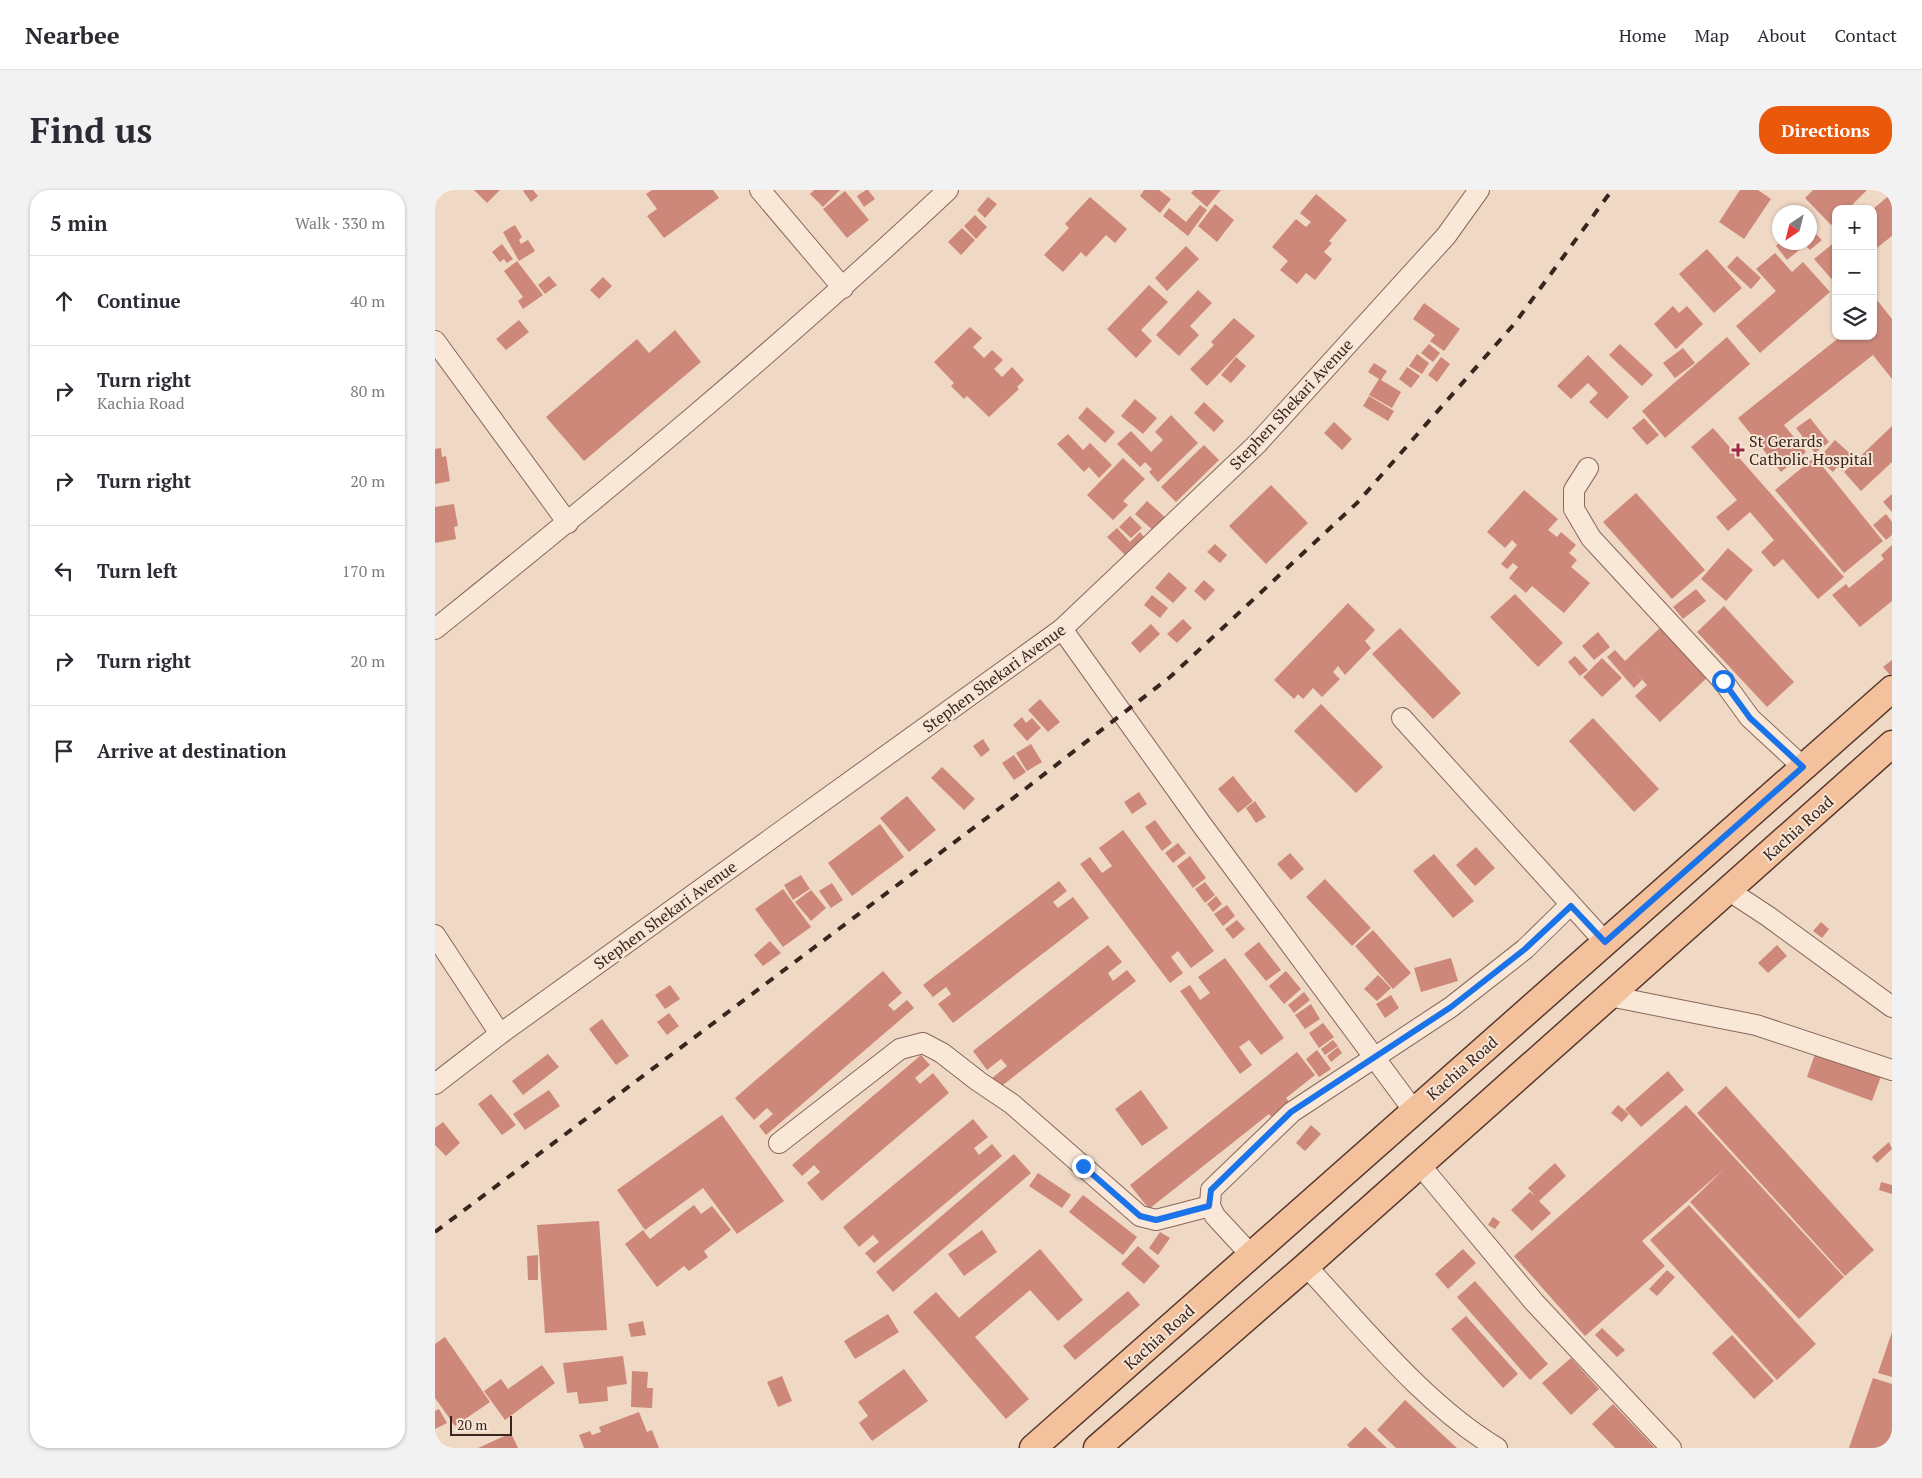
<!DOCTYPE html>
<html lang="en">
<head>
<meta charset="utf-8">
<style>
  body { margin:0; font-family:"PT Serif",serif; background:#f2f2f3; color:#2b2b33 }
  .controls { position:absolute; right:15px; top:15px; display:grid; overflow:hidden; border-radius:10px; box-shadow:0 1px 4px #0004 }
  .controls button { width:45px; height:45px; display:grid; place-items:center; padding:0; border:0; border-bottom:1px solid #e1e1e2; background:#fff; color:#2b2b33; font:25px sans-serif }
  .compass { position:absolute; left:1337px; top:15px; width:45px; height:45px; border-radius:50%; background:#fff; box-shadow:0 1px 4px #0004; rotate:215deg }
  .scale { position:absolute; left:15px; bottom:12px; width:62px; box-sizing:border-box; padding-left:5px; border:2px solid #3a251e; border-top:0; font-size:14px; line-height:18px; white-space:nowrap; color:#3a251e; -webkit-text-stroke:4px #f6e4d4; paint-order:stroke }
  .stop { position:absolute; width:15px; height:15px; margin:-11px; border:4px solid #1a73e8; border-radius:50%; background:#fff }
  .stop.end { background:#1a73e8; border-color:#fff; box-shadow:0 1px 5px #0008 }
  .list { margin:0; padding:0; list-style:none }
  h2 { display:flex; justify-content:space-between; align-items:center; height:65px; margin:0; padding:0 20px; font-size:21px }
  h2 small { font-size:16px; font-weight:400; color:#7c7c81 }
  .list li { display:grid; grid-template-columns:32px 1fr auto; gap:15px; align-items:center; box-sizing:border-box; height:90px; padding:0 20px; border-top:1px solid #e1e1e2 }
  .list b { display:block; font-size:19px; white-space:nowrap }
  .list p { margin:0; font-size:16px; white-space:nowrap; color:#7c7c81 }
  .list em { font-size:16px; font-style:normal; color:#7c7c81 }
  .icon { flex:none; width:28px; height:28px; fill:none; stroke:currentColor; stroke-width:2; stroke-linecap:round; stroke-linejoin:round }
  .map { position:relative; flex:none; width:1457px; height:1258px; overflow:hidden; border-radius:20px }
  header { display:flex; align-items:center; gap:30px; box-sizing:border-box; height:70px; padding:0 25px; background:#fff; border-bottom:1px solid #e1e1e2 }
  header strong { font-size:24px }
  nav { display:flex; gap:28px; margin-inline-start:auto; font-size:18px }
  .intro { display:flex; align-items:center; justify-content:space-between; box-sizing:border-box; height:120px; padding:0 30px }
  h1 { margin:0; font-size:35px }
  .button { padding:12px 22px; border-radius:20px; background:#ea580c; color:#fff; font-size:18px; font-weight:700 }
  main { display:flex; gap:30px; padding:0 30px }
  aside { flex:1; background:#fff; border-radius:20px; box-shadow:0 1px 4px #0004 }
  .map>svg:first-child { display:block }
  .building { fill:#ce887a }
  .lines { fill:none; stroke-linecap:round; stroke-linejoin:round }
  .minor-casing { stroke:#8a685a; stroke-width:22 }
  .major-casing { stroke:#58382e; stroke-width:29 }
  .minor { stroke:#f9e7d8; stroke-width:20 }
  .major { stroke:#f3c29c; stroke-width:26 }
  .rail { stroke:#3a251e; stroke-width:4; stroke-dasharray:9 9; stroke-linecap:butt }
  .route { stroke:#1a73e8; stroke-width:6 }
  .poi-dot { fill:#9a2945; stroke:#f6e4d4; stroke-width:2 }
  .labels { text-anchor:middle; stroke-width:4; stroke-linejoin:round; paint-order:stroke }
  .street-label { font-size:16px; fill:#3a251e; stroke:#f6e4d4 }
  .poi-label { font-size:16px; fill:#3a251e; stroke:#f6e4d4; text-anchor:start }
</style>
</head>
<body>
<header>
<strong>Nearbee</strong>
<nav><a>Home</a><a>Map</a><a>About</a><a>Contact</a></nav>
</header>
<div class="intro"><h1>Find us</h1><a class="button">Directions</a></div>
<main>
<aside>
<h2>5 min<small>Walk · 330 m</small></h2>
<ul class="list">
<li><svg class="icon" aria-label="ahead" viewBox="0 0 24 24"><path d="M12 20V5M6 11l6-6 6 6"/></svg><div><b>Continue</b></div><em>40 m</em></li>
<li><svg class="icon" aria-label="right" viewBox="0 0 24 24"><path d="M7 20v-9h11M14 6l5 5-5 5"/></svg><div><b>Turn right</b><p>Kachia Road</p></div><em>80 m</em></li>
<li><svg class="icon" aria-label="right" viewBox="0 0 24 24"><path d="M7 20v-9h11M14 6l5 5-5 5"/></svg><div><b>Turn right</b></div><em>20 m</em></li>
<li><svg class="icon" aria-label="left" viewBox="0 0 24 24"><path d="M17 20v-9H6M10 6l-5 5 5 5"/></svg><div><b>Turn left</b></div><em>170 m</em></li>
<li><svg class="icon" aria-label="right" viewBox="0 0 24 24"><path d="M7 20v-9h11M14 6l5 5-5 5"/></svg><div><b>Turn right</b></div><em>20 m</em></li>
<li><svg class="icon" aria-label="arrive" viewBox="0 0 24 24"><path d="M6 21V4h12l-3 4 3 4H6"/></svg><div><b>Arrive at destination</b></div></li>
</ul>
</aside>
<div class="map">
<svg width="1457" height="1258" viewBox="0 0 1457 1258">
  <rect width="100%" height="100%" fill="#efd8c4"/>
  <g class="building">
    <polygon points="39,0 65,0 52,13"/>
    <polygon points="90,0 98,0 103,6 96,12 88,1"/>
    <polygon points="217,0 278,0 284,8 229,48 212,26 222,19 211,4"/>
    <polygon points="379,0 405,0 388,17 375,4"/>
    <polygon points="431,0 433,0 440,9 429,17 422,6"/>
    <polygon points="709,0 724,0 736,9 725,23 705,6"/>
    <polygon points="759,0 786,0 772,17 756,3"/>
    <polygon points="1305,0 1323,0 1336,9 1309,49 1284,32"/>
    <polygon points="1378,0 1432,0 1413,19 1401,19 1401,31 1396,35 1370,8"/>
    <polygon points="410,1 434,30 412,48 388,19"/>
    <polygon points="1457,3 1457,46 1438,61 1438,19"/>
    <polygon points="881,4 912,30 894,51 897,53 889,62 897,69 880,90 871,83 862,94 845,80 853,71 837,57 861,29 871,37 876,32 865,23"/>
    <polygon points="553,7 562,14 550,28 542,20"/>
    <polygon points="655,7 692,39 680,53 671,45 651,67 646,62 628,82 609,65 634,38 630,34"/>
    <polygon points="780,14 799,30 782,52 763,36"/>
    <polygon points="765,15 772,20 753,46 728,26 734,18 751,32"/>
    <polygon points="540,25 552,37 541,49 529,36"/>
    <polygon points="80,35 87,47 84,50 86,54 93,50 100,61 84,71 68,42"/>
    <polygon points="1374,37 1387,50 1375,60 1367,52 1374,52"/>
    <polygon points="527,38 540,50 526,65 513,52"/>
    <polygon points="1401,51 1401,94 1379,69"/>
    <polygon points="1345,52 1366,52 1369,56 1352,70 1341,56"/>
    <polygon points="67,54 78,69 72,73 69,69 65,72 57,62"/>
    <polygon points="751,56 764,69 732,101 720,88"/>
    <polygon points="1272,59 1307,98 1279,123 1244,84"/>
    <polygon points="1340,63 1357,82 1368,72 1395,102 1325,163 1301,136 1341,101 1321,79"/>
    <polygon points="1302,66 1326,88 1316,99 1292,77"/>
    <polygon points="82,71 108,105 88,119 83,111 88,107 69,81"/>
    <polygon points="114,86 122,95 110,104 103,95"/>
    <polygon points="168,87 177,96 164,109 155,100"/>
    <polygon points="714,95 733,112 706,140 717,151 701,168 672,139"/>
    <polygon points="763,100 777,113 755,136 764,145 744,166 721,145"/>
    <polygon points="1438,105 1457,129 1457,189 1438,165 1349,235 1371,262 1346,282 1303,228 1406,146 1438,146"/>
    <polygon points="989,113 1025,139 1009,161 995,151 1000,145 978,129"/>
    <polygon points="1238,116 1244,123 1252,116 1268,134 1241,159 1219,134"/>
    <polygon points="799,128 820,146 772,196 755,179 779,155 776,152"/>
    <polygon points="84,130 94,142 71,160 61,149"/>
    <polygon points="535,137 547,148 538,157 549,168 557,160 568,170 559,179 567,187 577,177 589,190 582,197 584,199 554,227 532,206 529,209 516,196 519,193 499,172"/>
    <polygon points="240,140 266,172 149,271 111,227 202,149 214,163"/>
    <polygon points="1292,147 1315,174 1230,248 1207,221"/>
    <polygon points="994,154 1005,163 998,172 986,163"/>
    <polygon points="1185,154 1218,185 1207,196 1174,165"/>
    <polygon points="1248,158 1260,173 1240,188 1228,173"/>
    <polygon points="982,164 994,173 987,184 974,176"/>
    <polygon points="1153,165 1194,207 1172,229 1154,212 1163,203 1153,193 1136,209 1122,196"/>
    <polygon points="801,167 811,176 796,193 786,185"/>
    <polygon points="1006,167 1015,174 1002,192 993,185"/>
    <polygon points="939,173 952,181 946,190 966,202 957,218 934,205 944,189 933,182"/>
    <polygon points="972,177 985,186 976,198 964,189"/>
    <polygon points="934,206 959,221 953,231 928,216"/>
    <polygon points="700,209 722,228 708,244 686,226"/>
    <polygon points="769,212 789,231 779,242 759,223"/>
    <polygon points="652,217 680,242 670,253 643,228"/>
    <polygon points="736,225 763,253 723,292 714,282 717,279 710,272 705,277 682,254 696,241 716,262 728,250 720,242"/>
    <polygon points="1209,228 1224,245 1212,255 1197,238"/>
    <polygon points="1375,228 1394,252 1380,263 1361,238"/>
    <polygon points="899,232 917,249 907,260 889,243"/>
    <polygon points="1457,236 1457,272 1426,301 1409,282"/>
    <polygon points="1278,238 1409,387 1383,409 1348,369 1339,377 1326,362 1339,350 1315,322 1293,341 1281,327 1302,310 1256,257"/>
    <polygon points="633,244 648,260 655,253 677,275 664,288 654,277 649,282 622,254"/>
    <polygon points="1400,250 1419,267 1407,281 1402,277 1398,282 1383,269"/>
    <polygon points="769,255 784,270 741,312 726,297"/>
    <polygon points="6,258 7,267 11,266 15,291 0,294 0,259"/>
    <polygon points="1380,267 1448,351 1409,383 1340,300"/>
    <polygon points="688,268 710,289 688,311 693,315 678,330 652,305"/>
    <polygon points="836,295 873,333 831,374 794,336"/>
    <polygon points="1089,300 1123,329 1113,340 1122,347 1126,342 1141,355 1134,363 1142,370 1136,377 1155,393 1129,423 1097,396 1091,403 1074,388 1083,377 1078,373 1072,379 1066,374 1082,355 1077,350 1070,358 1052,342"/>
    <polygon points="1201,303 1270,380 1237,409 1168,332"/>
    <polygon points="1457,304 1457,322 1448,312"/>
    <polygon points="712,311 733,330 721,343 700,324"/>
    <polygon points="19,314 23,336 19,337 21,349 0,353 0,317"/>
    <polygon points="1451,324 1457,332 1457,345 1451,350 1438,335"/>
    <polygon points="695,326 707,338 696,348 684,337"/>
    <polygon points="682,338 695,352 705,342 709,347 690,365 672,347"/>
    <polygon points="780,354 792,365 785,373 772,362"/>
    <polygon points="1457,355 1457,411 1425,437 1397,405 1411,394 1414,398 1449,369 1446,365"/>
    <polygon points="1293,358 1318,380 1291,411 1266,389"/>
    <polygon points="734,382 752,398 738,413 720,398"/>
    <polygon points="769,390 780,400 770,411 759,401"/>
    <polygon points="1261,399 1271,411 1248,429 1238,417"/>
    <polygon points="1080,404 1128,453 1103,477 1055,427"/>
    <polygon points="717,405 733,418 725,428 709,415"/>
    <polygon points="913,413 940,440 930,451 936,458 910,485 903,476 898,482 905,489 887,507 878,498 868,509 863,504 859,509 839,490"/>
    <polygon points="1289,416 1359,492 1332,517 1262,442"/>
    <polygon points="748,429 757,438 742,453 732,444"/>
    <polygon points="716,434 725,444 705,463 696,453"/>
    <polygon points="1229,434 1276,484 1225,532 1200,506 1212,495 1196,478 1207,490 1199,498 1172,467 1180,460 1190,471"/>
    <polygon points="965,438 1026,503 998,529 937,464"/>
    <polygon points="1163,442 1175,457 1159,470 1147,456"/>
    <polygon points="1140,466 1153,480 1145,486 1133,472"/>
    <polygon points="1167,468 1187,488 1167,507 1148,487"/>
    <polygon points="1457,470 1457,483 1455,485 1448,477"/>
    <polygon points="605,509 625,532 613,542 593,520"/>
    <polygon points="886,514 948,577 921,603 859,541"/>
    <polygon points="587,527 591,533 597,528 606,538 592,551 578,535"/>
    <polygon points="1158,528 1224,599 1199,622 1134,551"/>
    <polygon points="548,549 555,560 546,567 538,556"/>
    <polygon points="596,554 607,572 592,581 581,563"/>
    <polygon points="579,565 591,582 579,590 567,573"/>
    <polygon points="507,577 540,609 529,620 496,588"/>
    <polygon points="798,586 818,611 803,623 783,599"/>
    <polygon points="704,602 712,614 697,624 689,612"/>
    <polygon points="472,606 501,640 474,662 445,628"/>
    <polygon points="820,611 831,627 821,633 811,618"/>
    <polygon points="720,630 737,653 727,661 710,637"/>
    <polygon points="445,634 469,667 417,706 393,673"/>
    <polygon points="688,640 779,761 756,778 743,761 736,767 748,783 735,793 645,674 655,667 667,683 677,676 664,658"/>
    <polygon points="743,653 751,663 738,673 730,663"/>
    <polygon points="1041,657 1060,678 1040,696 1021,675"/>
    <polygon points="855,663 869,679 856,690 842,674"/>
    <polygon points="999,664 1039,711 1018,728 978,681"/>
    <polygon points="755,666 771,688 758,698 742,676"/>
    <polygon points="366,685 375,699 358,710 349,695"/>
    <polygon points="890,689 936,738 917,756 871,707"/>
    <polygon points="624,691 632,701 618,712 623,718 638,707 654,728 518,833 503,814 516,804 511,797 498,807 488,795"/>
    <polygon points="770,692 780,705 770,713 760,699"/>
    <polygon points="397,693 408,710 396,718 384,701"/>
    <polygon points="348,699 376,737 348,757 320,719"/>
    <polygon points="376,700 391,718 376,731 360,712"/>
    <polygon points="781,706 787,714 778,722 772,714"/>
    <polygon points="792,715 800,726 788,736 779,724"/>
    <polygon points="802,730 810,739 798,749 790,739"/>
    <polygon points="1386,732 1394,739 1387,748 1378,741"/>
    <polygon points="938,740 976,783 958,799 920,756"/>
    <polygon points="335,751 346,763 328,776 319,765"/>
    <polygon points="824,752 846,780 831,791 809,764"/>
    <polygon points="673,755 687,772 673,783 678,791 692,780 701,791 564,898 556,889 572,876 566,869 552,880 538,861"/>
    <polygon points="1342,755 1352,766 1333,783 1323,773"/>
    <polygon points="790,768 849,848 826,865 814,850 804,857 817,875 805,884 745,801 755,795 765,810 775,803 763,787"/>
    <polygon points="1016,768 1023,791 986,802 979,778"/>
    <polygon points="448,781 467,803 453,815 459,821 472,810 479,818 331,945 324,936 338,924 332,918 319,930 300,908"/>
    <polygon points="851,781 866,799 849,814 834,796"/>
    <polygon points="943,785 956,798 942,811 929,799"/>
    <polygon points="235,795 245,809 230,819 220,805"/>
    <polygon points="869,802 875,810 859,823 853,815"/>
    <polygon points="956,805 964,818 950,828 941,814"/>
    <polygon points="876,814 885,829 870,839 860,825"/>
    <polygon points="234,823 244,836 232,845 222,832"/>
    <polygon points="167,829 194,866 181,875 154,839"/>
    <polygon points="888,833 899,847 884,858 874,843"/>
    <polygon points="898,850 903,856 890,865 886,859"/>
    <polygon points="903,857 907,863 896,872 892,866"/>
    <polygon points="1382,858 1448,881 1437,911 1372,887"/>
    <polygon points="882,860 896,879 884,887 871,869"/>
    <polygon points="862,862 880,885 851,908 857,915 838,929 834,924 714,1019 695,995"/>
    <polygon points="113,864 124,877 88,905 77,891"/>
    <polygon points="486,865 495,875 480,888 485,894 498,883 514,903 387,1011 372,993 385,982 379,975 367,986 357,975"/>
    <polygon points="1233,881 1249,900 1206,937 1190,919"/>
    <polygon points="1291,896 1439,1060 1410,1086 1262,923"/>
    <polygon points="114,900 125,916 90,940 78,924"/>
    <polygon points="706,900 733,938 707,956 680,919"/>
    <polygon points="56,904 81,935 67,945 43,914"/>
    <polygon points="1183,915 1194,924 1187,932 1176,923"/>
    <polygon points="1251,915 1409,1087 1364,1129 1255,1012 1289,979 1207,1051 1230,1076 1150,1146 1079,1066"/>
    <polygon points="287,925 349,1011 302,1044 268,998 210,1040 182,1000"/>
    <polygon points="538,929 553,947 539,958 544,965 557,954 567,966 439,1073 430,1063 444,1052 438,1045 424,1057 408,1037"/>
    <polygon points="8,932 25,953 11,966 0,955 0,938"/>
    <polygon points="876,935 886,944 870,961 861,953"/>
    <polygon points="1454,952 1457,959 1442,973 1437,967"/>
    <polygon points="579,964 596,983 458,1102 441,1082"/>
    <polygon points="1120,973 1131,986 1104,1011 1116,1023 1097,1041 1076,1020 1095,1002 1100,1006 1093,998"/>
    <polygon points="603,983 636,1005 627,1018 594,996"/>
    <polygon points="1446,992 1457,995 1457,1004 1444,1000"/>
    <polygon points="648,1005 702,1047 688,1065 634,1022"/>
    <polygon points="259,1015 266,1024 277,1016 296,1040 269,1061 273,1067 254,1081 249,1076 222,1097 190,1054 208,1040 215,1049"/>
    <polygon points="1254,1015 1381,1154 1342,1190 1215,1050"/>
    <polygon points="1058,1027 1065,1032 1060,1039 1053,1035"/>
    <polygon points="164,1031 172,1140 110,1143 102,1035"/>
    <polygon points="547,1040 562,1062 529,1086 513,1064"/>
    <polygon points="725,1042 735,1048 723,1065 714,1058"/>
    <polygon points="703,1056 725,1076 709,1094 686,1074"/>
    <polygon points="605,1059 648,1110 623,1131 595,1100 540,1147 594,1209 571,1229 478,1122 501,1102 524,1128"/>
    <polygon points="1028,1059 1041,1073 1013,1099 1000,1084"/>
    <polygon points="103,1065 103,1090 93,1090 92,1066"/>
    <polygon points="1232,1080 1240,1087 1222,1106 1214,1099"/>
    <polygon points="1040,1091 1113,1174 1095,1190 1022,1107"/>
    <polygon points="693,1101 705,1115 640,1170 628,1156"/>
    <polygon points="453,1124 464,1142 420,1169 409,1151"/>
    <polygon points="1031,1126 1083,1184 1068,1198 1016,1139"/>
    <polygon points="208,1131 211,1145 196,1147 193,1134"/>
    <polygon points="1167,1138 1190,1160 1182,1167 1160,1145"/>
    <polygon points="1457,1142 1457,1187 1443,1183"/>
    <polygon points="1297,1145 1339,1191 1319,1209 1277,1163"/>
    <polygon points="10,1147 55,1212 20,1236 0,1208 0,1154"/>
    <polygon points="188,1166 192,1194 172,1197 173,1211 144,1214 142,1202 132,1203 128,1173"/>
    <polygon points="1136,1168 1164,1199 1136,1225 1107,1193"/>
    <polygon points="107,1175 120,1193 70,1230 49,1201 66,1189 73,1199"/>
    <polygon points="469,1179 493,1211 437,1251 424,1233 433,1226 423,1212"/>
    <polygon points="197,1181 213,1182 212,1198 218,1198 217,1218 196,1217"/>
    <polygon points="347,1186 357,1211 343,1217 332,1192"/>
    <polygon points="1438,1188 1457,1194 1457,1258 1414,1258"/>
    <polygon points="970,1210 1022,1258 961,1258 942,1240"/>
    <polygon points="1178,1214 1220,1258 1180,1258 1157,1234"/>
    <polygon points="4,1219 12,1233 0,1239 0,1221"/>
    <polygon points="204,1222 212,1242 217,1240 224,1258 149,1258 144,1245 155,1241 157,1245 166,1242 164,1237"/>
    <polygon points="930,1237 952,1258 915,1258 912,1255"/>
    <polygon points="76,1243 83,1258 43,1258"/>
  </g>
  <g class="lines">
    <defs>
      <g id="minor">
        <polyline points="325,0 408,98"/>
        <polyline points="0,151 133,333"/>
        <polyline points="1153,278 1139,300 1139,319 1156,348 1288,491 1315,528 1368,577"/>
        <path d="M0,439C176,298 349,154 513,0"/>
        <polyline points="627,439 767,635 979,921"/>
        <polyline points="967,528 1170,752"/>
        <polyline points="1293,700 1334,727 1457,817"/>
        <polyline points="0,745 65,844"/>
        <polyline points="1174,806 1321,835 1457,880"/>
        <polyline points="0,894 65,844 627,439 822,254 1011,46 1044,0"/>
        <polyline points="344,953 465,859 488,853 507,863 543,891 577,914 705,1026 721,1030 775,1016"/>
        <polyline points="985,975 1099,1112 1236,1258"/>
        <polyline points="816,1065 780,1026 775,1016 776,1000 857,922 1016,817 1090,759 1135,715"/>
        <path d="M871,1076C929,1138 989,1214 1062,1258"/>
      </g>
      <g id="major">
        <polyline points="598,1258 1457,499"/>
        <polyline points="662,1258 871,1076 1457,554"/>
      </g>
    </defs>
    <use href="#minor" class="minor-casing"/>
    <use href="#major" class="major-casing"/>
    <use href="#minor" class="minor"/>
    <use href="#major" class="major"/>
    <polyline class="rail" points="0,1042 585,603 735,487 922,313 1080,133 1177,0"/>
  </g>
  <g class="lines">
    <polyline class="route" points="648,976 705,1026 721,1030 774,1016 776,1000 856,922 1016,817 1090,759 1136,716 1170,752 1368,577 1315,528 1288,491"/>
  </g>
  <path class="poi-dot" d="M1300.5 252.5h5v5h5v5h-5v5h-5v-5h-5v-5h5z"/>
  <g class="labels">
    <g class="street-label">
      <text transform="translate(856 214) rotate(-47)" y="6">Stephen Shekari Avenue</text>
      <text transform="translate(559 488) rotate(-36)" y="6">Stephen Shekari Avenue</text>
      <text transform="translate(1363 638) rotate(-42)" y="6">Kachia Road</text>
      <text transform="translate(230 725) rotate(-36)" y="6">Stephen Shekari Avenue</text>
      <text transform="translate(1027 878) rotate(-41)" y="6">Kachia Road</text>
      <text transform="translate(724 1147) rotate(-42)" y="6">Kachia Road</text>
    </g>
    <g class="poi-label">
      <text x="1314" y="257">St Gerards<tspan x="1314" dy="18">Catholic Hospital</tspan></text>
    </g>
  </g>
</svg>
<div class="controls">
<button>+</button>
<button>−</button>
<button><svg class="icon" aria-label="layers" viewBox="0 0 24 24"><path d="M12 4l9 5-9 5-9-5zM3 14l9 5 9-5"/></svg></button>
</div>
<svg class="compass" viewBox="-18 -18 36 36"><path d="M0-13l5 13h-10z" fill="#e53935"/><path d="M0 13l5-13h-10z" fill="#7c7c81"/></svg>
<div class="scale">20 m</div>
<div class="stop" style="left:1288px;top:491px"></div>
<div class="stop end" style="left:648px;top:976px"></div>
</div>
</main>
</body>
</html>
